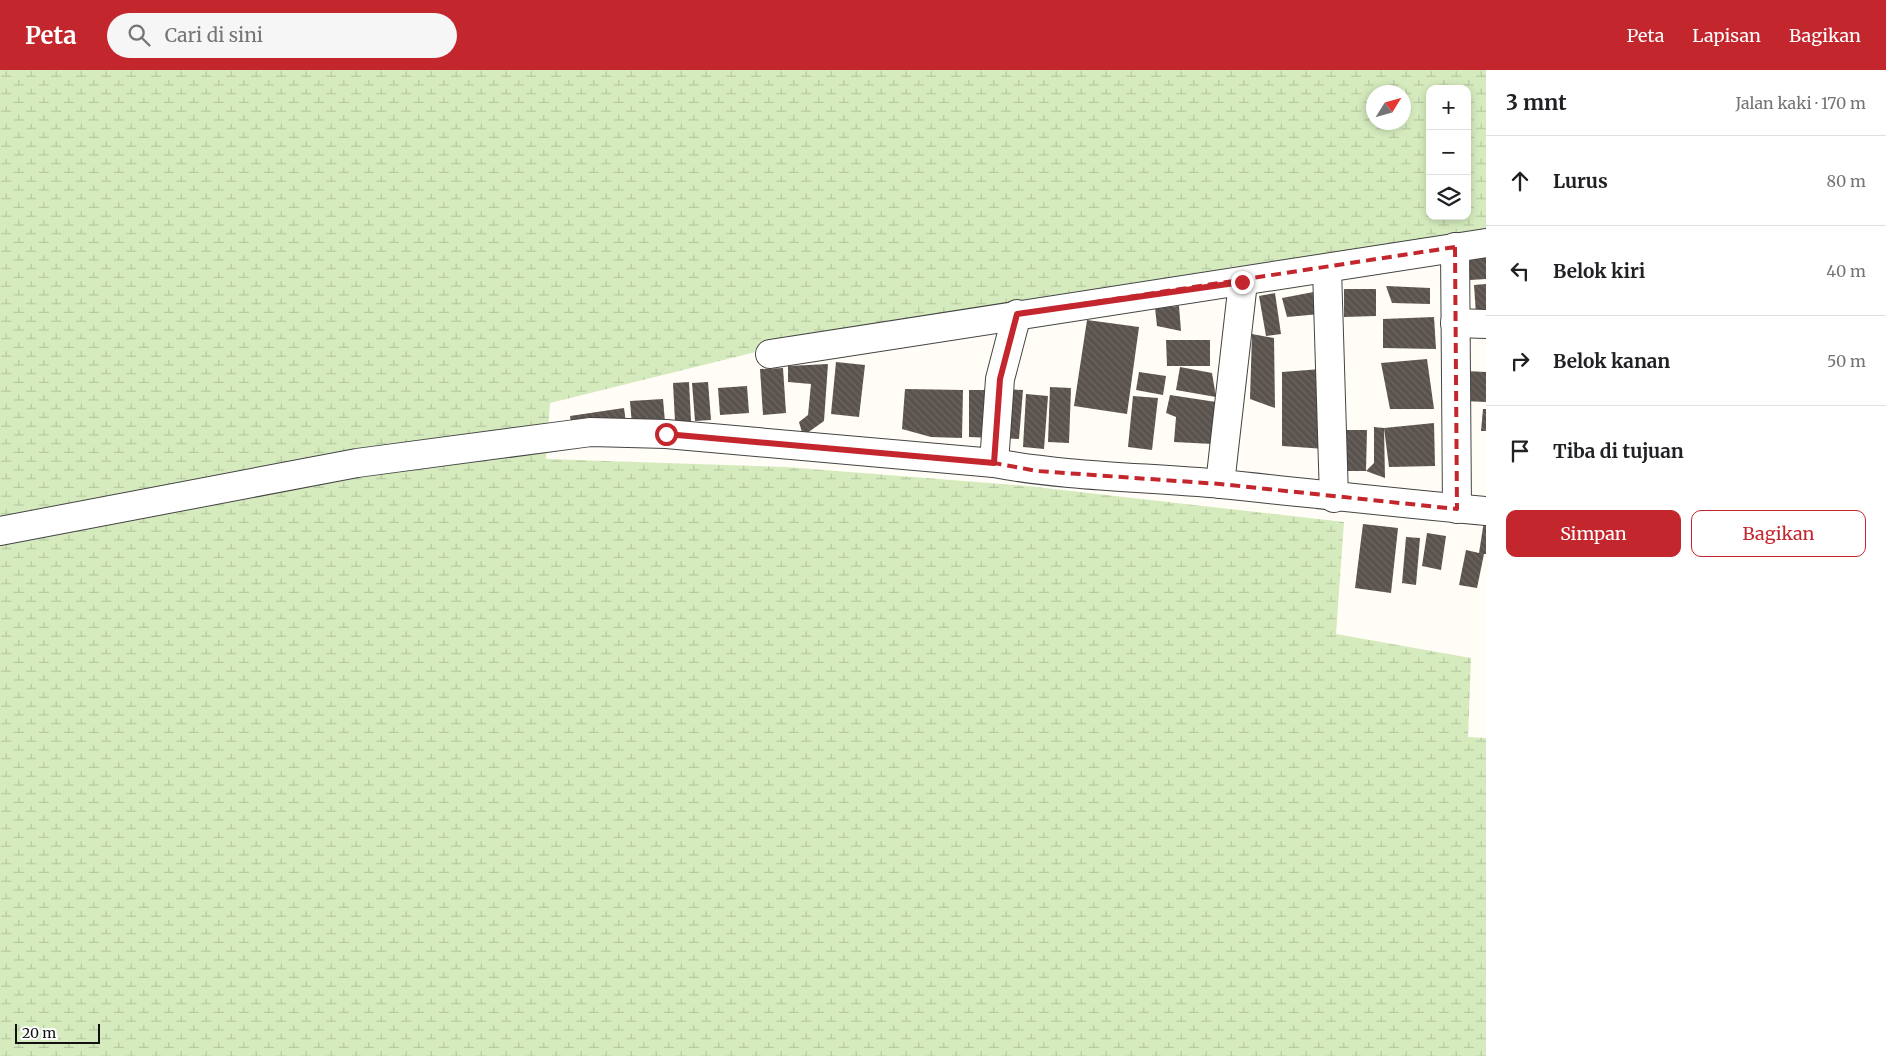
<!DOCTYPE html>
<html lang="id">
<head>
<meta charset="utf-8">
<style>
  body { margin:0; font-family:Merriweather,serif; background:#f6f6f6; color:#202124 }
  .controls { position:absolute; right:15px; top:15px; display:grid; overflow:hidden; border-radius:10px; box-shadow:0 2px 8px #0003 }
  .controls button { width:45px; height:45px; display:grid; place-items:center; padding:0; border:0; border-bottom:1px solid #e0e0e0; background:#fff; color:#202124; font:25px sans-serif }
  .compass { position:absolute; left:1366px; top:15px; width:45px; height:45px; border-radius:50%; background:#fff; box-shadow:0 2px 8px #0003; rotate:53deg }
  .scale { position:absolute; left:15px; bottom:12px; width:85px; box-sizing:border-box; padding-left:5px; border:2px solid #111; border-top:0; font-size:14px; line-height:18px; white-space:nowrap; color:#111; -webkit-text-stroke:4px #fff; paint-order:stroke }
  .stop { position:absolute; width:15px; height:15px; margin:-11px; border:4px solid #c4262e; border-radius:50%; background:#fff }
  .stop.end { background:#c4262e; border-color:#fff; box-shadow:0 1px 5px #0008 }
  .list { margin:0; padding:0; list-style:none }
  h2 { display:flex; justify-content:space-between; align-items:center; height:65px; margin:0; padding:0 20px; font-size:21px }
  h2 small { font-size:16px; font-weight:400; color:#757577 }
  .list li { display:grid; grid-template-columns:32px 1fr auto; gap:15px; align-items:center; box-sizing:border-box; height:90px; padding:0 20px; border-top:1px solid #e0e0e0 }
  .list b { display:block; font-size:19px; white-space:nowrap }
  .list em { font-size:16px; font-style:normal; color:#757577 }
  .actions { display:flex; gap:10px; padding:15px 20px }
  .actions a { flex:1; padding:11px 0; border:1px solid #c4262e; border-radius:10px; text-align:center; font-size:18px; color:#c4262e }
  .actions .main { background:#c4262e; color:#fff }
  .icon { flex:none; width:28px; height:28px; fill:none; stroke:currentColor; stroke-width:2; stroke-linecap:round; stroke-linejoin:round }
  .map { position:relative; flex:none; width:1486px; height:986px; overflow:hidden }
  header { display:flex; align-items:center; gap:30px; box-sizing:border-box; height:70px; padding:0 25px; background:#c4262e; color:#fff }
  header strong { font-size:24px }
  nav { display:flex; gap:28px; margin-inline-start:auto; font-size:18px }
  .search { width:350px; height:45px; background:#f6f6f6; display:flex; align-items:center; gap:12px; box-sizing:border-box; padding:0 18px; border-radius:28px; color:#757577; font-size:19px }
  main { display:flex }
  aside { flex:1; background:#fff }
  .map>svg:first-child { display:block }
  .wetland { fill:url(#wetland-marsh); fill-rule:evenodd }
  .building { fill:url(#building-back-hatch) }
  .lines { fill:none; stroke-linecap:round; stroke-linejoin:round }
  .minor-casing { stroke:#444; stroke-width:30 }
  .minor { stroke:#fff; stroke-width:28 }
  .route { stroke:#c4262e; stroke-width:6 }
  .marked { fill:none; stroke:#c4262e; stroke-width:4; stroke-dasharray:10 6; stroke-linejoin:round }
</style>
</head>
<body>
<header>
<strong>Peta</strong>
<div class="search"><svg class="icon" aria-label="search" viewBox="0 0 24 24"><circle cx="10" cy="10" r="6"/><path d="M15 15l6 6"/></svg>Cari di sini</div>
<nav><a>Peta</a><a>Lapisan</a><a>Bagikan</a></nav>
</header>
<main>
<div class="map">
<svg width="1486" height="986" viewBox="0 0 1486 986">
  <defs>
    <pattern id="wetland-marsh" width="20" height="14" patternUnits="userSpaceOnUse" patternTransform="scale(1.25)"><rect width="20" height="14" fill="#d5ebbd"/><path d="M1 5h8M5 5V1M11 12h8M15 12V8" fill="none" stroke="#b6c8a1"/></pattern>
    <pattern id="building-back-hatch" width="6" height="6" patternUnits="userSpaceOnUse" patternTransform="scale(1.25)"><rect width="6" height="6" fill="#5a524d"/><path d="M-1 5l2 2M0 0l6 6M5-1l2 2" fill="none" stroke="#6d6662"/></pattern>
  </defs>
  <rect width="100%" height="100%" fill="#fffdf5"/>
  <path class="wetland" d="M0,0H1486V165L1389,181L1232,197L1016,237L800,271L550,333L546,389L786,397L1027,416L1344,452L1336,564L1471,588L1468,667L1486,668V986H0ZM1430,19H1467V146H1430ZM1374,22H1404V52H1374Z"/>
  <g class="building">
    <polygon points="1486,185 1486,209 1470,210 1469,186"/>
    <polygon points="1486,214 1486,243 1476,244 1474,215"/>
    <polygon points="1386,216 1430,218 1430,234 1392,233"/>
    <polygon points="1344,219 1376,219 1376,246 1344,247"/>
    <polygon points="1319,221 1320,244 1287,247 1282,228"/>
    <polygon points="1275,223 1281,264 1266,266 1259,226"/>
    <polygon points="1179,236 1181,261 1157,256 1155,238"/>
    <polygon points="1434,247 1436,279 1383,278 1383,249"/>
    <polygon points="1087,250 1139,257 1127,344 1074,336"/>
    <polygon points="1252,264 1274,268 1275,338 1250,329"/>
    <polygon points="1166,270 1210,270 1210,296 1167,296"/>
    <polygon points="1427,289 1434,339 1390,339 1381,293"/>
    <polygon points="836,292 865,295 859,347 831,344"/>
    <polygon points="828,294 824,351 803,366 799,352 808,345 811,314 788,312 788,296"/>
    <polygon points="1180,297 1212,303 1216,327 1176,320"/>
    <polygon points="783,298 786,343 763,345 760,299"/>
    <polygon points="1321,299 1325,379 1282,376 1282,302"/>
    <polygon points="1465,301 1486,302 1486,332 1464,331"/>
    <polygon points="1139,302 1166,306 1163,325 1136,320"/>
    <polygon points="689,312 691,351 675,352 673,313"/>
    <polygon points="708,312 711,350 695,351 692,313"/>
    <polygon points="747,316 749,343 720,345 718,318"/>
    <polygon points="1050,317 1071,318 1069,373 1048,372"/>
    <polygon points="905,319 963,320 962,368 931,367 902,359"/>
    <polygon points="1002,319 1023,320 1019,369 999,368"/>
    <polygon points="969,320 993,320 993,368 969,367"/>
    <polygon points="1026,324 1048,326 1044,379 1023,377"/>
    <polygon points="1170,325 1216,332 1213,374 1174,372 1176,347 1166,343"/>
    <polygon points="1133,326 1158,328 1152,380 1128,377"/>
    <polygon points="663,329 665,352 632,355 630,331"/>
    <polygon points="624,338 626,353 572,359 570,346"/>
    <polygon points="1483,339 1486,339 1486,361 1481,361"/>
    <polygon points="1434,353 1435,396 1389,397 1384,358"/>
    <polygon points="1374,357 1384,358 1385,408 1366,401 1374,393"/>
    <polygon points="1342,360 1367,360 1366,401 1341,401"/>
    <polygon points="1484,451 1486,451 1486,484 1484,484 1477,518 1459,515 1466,480 1479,483"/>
    <polygon points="1363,454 1398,458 1391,523 1355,518"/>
    <polygon points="1427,463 1446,466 1441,500 1422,496"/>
    <polygon points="1406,467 1420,468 1416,515 1402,513"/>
  </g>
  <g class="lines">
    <defs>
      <g id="minor">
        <polyline points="1455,177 1457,439"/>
        <polyline points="1327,199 1334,428"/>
        <polyline points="1455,253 1486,254"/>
        <polyline points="770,284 1486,173"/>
        <polyline points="994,393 1000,309 1017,244"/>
        <polyline points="1220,414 1243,212"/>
        <path d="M0,461L357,393L591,362L666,364L994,393C1069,407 1145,407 1221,414C1309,423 1397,433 1486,441"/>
      </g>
    </defs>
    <use href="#minor" class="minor-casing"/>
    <use href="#minor" class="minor"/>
  </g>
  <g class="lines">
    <polyline class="route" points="666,364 994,393 1000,309 1017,244 1242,212"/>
  </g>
  <path class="marked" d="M1455,177L1457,439L1220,414L1037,401L994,393L1000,309L1017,244Z"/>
</svg>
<div class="controls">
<button>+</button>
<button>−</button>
<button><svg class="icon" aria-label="layers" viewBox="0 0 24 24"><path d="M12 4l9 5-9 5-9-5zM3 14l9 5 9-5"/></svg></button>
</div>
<svg class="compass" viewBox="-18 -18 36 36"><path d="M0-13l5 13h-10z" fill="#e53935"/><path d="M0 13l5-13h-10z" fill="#757577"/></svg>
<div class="scale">20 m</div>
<div class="stop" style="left:666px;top:364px"></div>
<div class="stop end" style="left:1242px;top:212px"></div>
</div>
<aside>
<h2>3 mnt<small>Jalan kaki · 170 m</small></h2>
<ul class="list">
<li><svg class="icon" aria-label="ahead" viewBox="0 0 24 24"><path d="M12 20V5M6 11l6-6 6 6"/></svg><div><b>Lurus</b></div><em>80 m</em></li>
<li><svg class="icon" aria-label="left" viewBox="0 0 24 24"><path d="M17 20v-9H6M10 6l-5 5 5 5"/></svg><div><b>Belok kiri</b></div><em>40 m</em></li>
<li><svg class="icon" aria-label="right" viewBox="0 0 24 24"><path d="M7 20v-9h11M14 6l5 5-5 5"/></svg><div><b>Belok kanan</b></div><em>50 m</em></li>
<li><svg class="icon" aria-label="arrive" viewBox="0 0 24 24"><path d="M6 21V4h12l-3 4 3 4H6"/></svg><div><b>Tiba di tujuan</b></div></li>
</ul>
<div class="actions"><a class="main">Simpan</a><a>Bagikan</a></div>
</aside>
</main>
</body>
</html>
